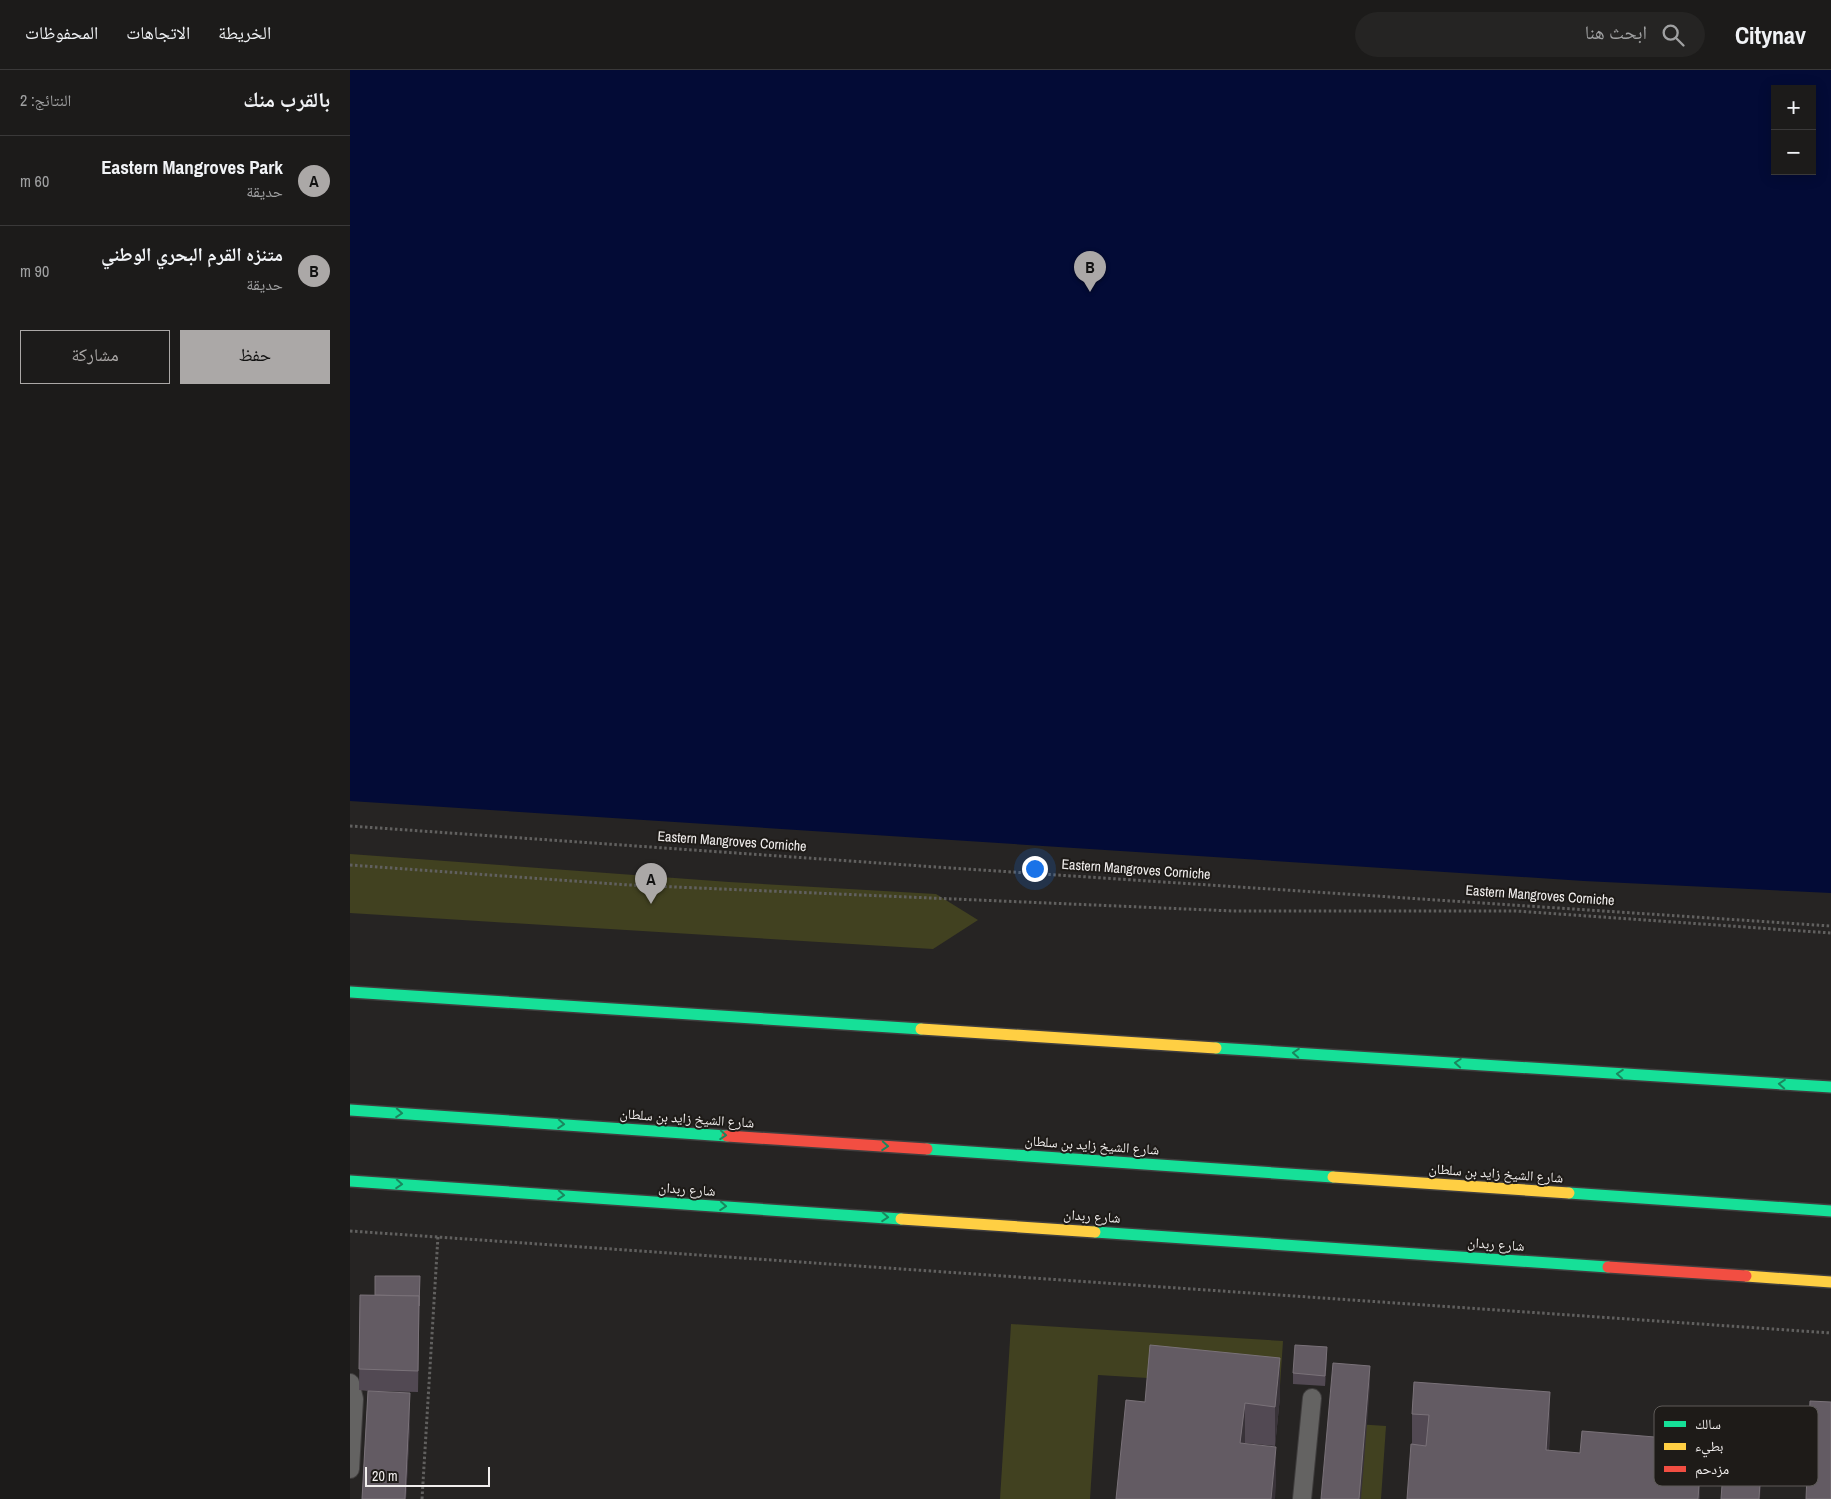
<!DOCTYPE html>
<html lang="ar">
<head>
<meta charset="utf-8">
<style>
  body { margin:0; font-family:"Archivo Narrow","Noto Naskh Arabic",sans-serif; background:#252423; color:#f1f3f6; direction:rtl }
  .controls { position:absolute; right:15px; top:15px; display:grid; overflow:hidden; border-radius:0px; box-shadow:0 2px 12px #0003 }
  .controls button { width:45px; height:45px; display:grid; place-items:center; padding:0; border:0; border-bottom:1px solid #3a3939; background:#1c1b1a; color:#f1f3f6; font:25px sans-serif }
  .scale { position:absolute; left:15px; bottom:12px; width:125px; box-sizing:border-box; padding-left:5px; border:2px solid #f2efee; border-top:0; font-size:14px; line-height:18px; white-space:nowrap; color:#f2efee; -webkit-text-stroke:4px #1e1b18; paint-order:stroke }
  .you { position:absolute; left:684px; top:798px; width:18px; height:18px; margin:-12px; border:4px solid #fff; border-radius:50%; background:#1a73e8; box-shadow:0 0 0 8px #1a73e833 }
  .badge { display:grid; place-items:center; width:32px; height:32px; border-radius:50%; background:#aba8a7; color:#111; font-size:16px; font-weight:700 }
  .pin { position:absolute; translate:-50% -41px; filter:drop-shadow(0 1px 2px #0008) }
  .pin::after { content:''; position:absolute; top:26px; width:18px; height:15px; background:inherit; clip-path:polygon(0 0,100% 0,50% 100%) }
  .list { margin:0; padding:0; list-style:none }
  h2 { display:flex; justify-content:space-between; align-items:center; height:65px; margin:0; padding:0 20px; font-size:21px }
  h2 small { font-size:16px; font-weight:400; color:#a0a1a2 }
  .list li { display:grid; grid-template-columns:32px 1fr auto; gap:15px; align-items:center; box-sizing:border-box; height:90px; padding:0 20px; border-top:1px solid #3a3939 }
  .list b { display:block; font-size:19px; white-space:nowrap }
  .list p { margin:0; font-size:16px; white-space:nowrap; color:#a0a1a2 }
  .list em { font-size:16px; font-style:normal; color:#a0a1a2 }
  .actions { display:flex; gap:10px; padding:15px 20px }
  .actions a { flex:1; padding:11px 0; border:1px solid #aba8a7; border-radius:0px; text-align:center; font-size:18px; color:#aba8a7 }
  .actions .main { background:#aba8a7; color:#111 }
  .icon { flex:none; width:28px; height:28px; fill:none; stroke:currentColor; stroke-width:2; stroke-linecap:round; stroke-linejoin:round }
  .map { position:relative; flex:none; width:1481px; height:1429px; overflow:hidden; direction:ltr }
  header { display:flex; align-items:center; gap:30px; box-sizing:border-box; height:70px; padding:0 25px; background:#1c1b1a; border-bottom:1px solid #3a3939 }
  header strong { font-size:24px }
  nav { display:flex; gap:28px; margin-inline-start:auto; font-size:18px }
  .search { width:350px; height:45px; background:#252423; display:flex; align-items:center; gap:12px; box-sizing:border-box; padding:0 18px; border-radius:28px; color:#a0a1a2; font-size:19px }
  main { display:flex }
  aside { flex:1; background:#1c1b1a }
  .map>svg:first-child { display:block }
  .green { fill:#414120 }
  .water { fill:#030b36; fill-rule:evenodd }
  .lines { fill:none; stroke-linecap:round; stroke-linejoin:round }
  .lane-casing { stroke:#403e3e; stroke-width:20 }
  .fast-casing { stroke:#403e3e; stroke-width:14 }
  .slow-casing { stroke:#403e3e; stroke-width:14 }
  .jam-casing { stroke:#403e3e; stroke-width:14 }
  .path { stroke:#61605f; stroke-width:3; stroke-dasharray:2.5 2.5; stroke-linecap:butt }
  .lane { stroke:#646362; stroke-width:18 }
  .fast { stroke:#16e098; stroke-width:11 }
  .slow { stroke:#ffcf43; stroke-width:11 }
  .jam { stroke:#f24e42; stroke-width:11 }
  .wall { fill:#524953 }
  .shaded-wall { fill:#393339 }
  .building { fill:#635b63; stroke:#7a7279 }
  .oneway { stroke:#1a875e }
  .labels { text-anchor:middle; stroke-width:4; stroke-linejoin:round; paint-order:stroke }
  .street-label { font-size:14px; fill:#f2efee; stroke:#1e1b18 }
  .key { fill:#1e1b18; stroke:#5e5b58; stroke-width:1 }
  .key-label { font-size:14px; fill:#f2efee }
</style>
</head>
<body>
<header>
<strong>Citynav</strong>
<div class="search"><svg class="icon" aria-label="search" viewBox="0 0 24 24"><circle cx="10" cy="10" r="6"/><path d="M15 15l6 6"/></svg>ابحث هنا</div>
<nav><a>الخريطة</a><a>الاتجاهات</a><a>المحفوظات</a></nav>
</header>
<main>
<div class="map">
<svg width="1481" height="1429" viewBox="0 0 1481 1429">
  <rect width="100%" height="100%" fill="#262423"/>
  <g class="green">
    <polygon points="0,784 379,812 586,824 628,850 583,879 0,843"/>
    <polygon points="661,1254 933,1271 930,1316 748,1305 740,1429 650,1429"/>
    <polygon points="1006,1354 1036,1356 1031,1429 1001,1429"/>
  </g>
  <path class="water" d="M0,0H1481V823L1234,811L0,731ZM1425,19H1462V101H1425Z"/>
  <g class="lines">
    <defs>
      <g id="lane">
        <polyline points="0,1313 4,1329 0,1399"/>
        <polyline points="952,1429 962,1328"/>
      </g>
      <g id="fast">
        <polyline points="0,922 571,959"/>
        <polyline points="866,978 1481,1017"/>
        <polyline points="0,1040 377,1066"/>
        <polyline points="577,1079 983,1107"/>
        <polyline points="0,1111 551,1149"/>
        <polyline points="1219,1123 1481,1141"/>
        <polyline points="745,1162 1258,1197"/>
      </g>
      <g id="slow">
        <polyline points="571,959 866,978"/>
        <polyline points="983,1107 1219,1123"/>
        <polyline points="551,1149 745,1162"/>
        <polyline points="1396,1206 1481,1212"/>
      </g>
      <g id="jam">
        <polyline points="377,1066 577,1079"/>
        <polyline points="1258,1197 1396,1206"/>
      </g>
    </defs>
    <use href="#lane" class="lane-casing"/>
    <use href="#fast" class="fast-casing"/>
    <use href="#slow" class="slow-casing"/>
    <use href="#jam" class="jam-casing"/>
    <g class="path">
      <polyline points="0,756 586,797 1481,856"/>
      <polyline points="0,795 279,815 883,841 1166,841 1481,863"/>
      <polyline points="0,1161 1481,1263"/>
      <polyline points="72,1429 88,1166"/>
    </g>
    <use href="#lane" class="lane"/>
    <use href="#fast" class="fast"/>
    <use href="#slow" class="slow"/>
    <use href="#jam" class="jam"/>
  </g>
  <g class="wall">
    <polygon points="70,1206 68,1322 18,1321 60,1354 56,1429 12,1429 18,1321 9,1320 10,1225 25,1225"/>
    <polygon points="977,1287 975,1316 943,1314 943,1303"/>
    <polygon points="1064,1312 1200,1361 1199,1381 1350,1429 1062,1375 1062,1344"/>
    <polygon points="930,1327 925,1376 895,1373 894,1374 926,1416 795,1332"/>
  </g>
  <g class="shaded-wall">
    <polygon points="977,1277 977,1287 975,1316 975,1306"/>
    <polygon points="930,1288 930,1327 925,1376 925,1337"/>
    <polygon points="1020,1296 1020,1317 1011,1429 1009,1429"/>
    <polygon points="1200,1322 1200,1361 1196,1420 1196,1380"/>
    <polygon points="60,1323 60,1354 56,1429 55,1429"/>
    <polygon points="895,1333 895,1373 890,1413 890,1373"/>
    <polygon points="1413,1363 1413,1384 1410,1429 1409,1429"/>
    <polygon points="1329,1369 1329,1408 1326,1399"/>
    <polygon points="926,1377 926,1416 925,1429 921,1429"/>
    <polygon points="1350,1401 1350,1429 1348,1429"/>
  </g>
  <g class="building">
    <polygon points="25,1206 70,1206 69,1236 69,1226 25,1225"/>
    <polygon points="10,1225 69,1226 68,1301 9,1299"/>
    <polygon points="800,1275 930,1288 925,1337 895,1333 890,1373 926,1377 921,1429 766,1429 776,1330 795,1332"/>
    <polygon points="945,1275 977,1277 975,1306 943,1303"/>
    <polygon points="983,1293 1020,1296 1009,1429 971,1429"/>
    <polygon points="1064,1312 1200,1322 1196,1380 1230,1383 1232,1361 1329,1369 1326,1399 1350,1401 1348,1429 1057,1429 1061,1374 1076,1376 1079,1345 1062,1344"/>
    <polygon points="18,1321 60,1323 55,1429 12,1429"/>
    <polygon points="1460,1331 1481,1332 1481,1429 1456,1429"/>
    <polygon points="1376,1360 1413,1363 1409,1429 1371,1429"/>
  </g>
  <defs><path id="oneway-chevron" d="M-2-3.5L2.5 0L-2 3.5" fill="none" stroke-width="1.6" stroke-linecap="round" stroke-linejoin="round" transform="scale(1.25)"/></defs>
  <g class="oneway">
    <use href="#oneway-chevron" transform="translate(946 983) rotate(-176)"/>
    <use href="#oneway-chevron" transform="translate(1108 993) rotate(-176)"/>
    <use href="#oneway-chevron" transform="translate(1270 1004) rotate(-176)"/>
    <use href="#oneway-chevron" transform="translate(1432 1014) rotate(-176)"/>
    <use href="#oneway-chevron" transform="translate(49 1043) rotate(4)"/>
    <use href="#oneway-chevron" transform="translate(211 1054) rotate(4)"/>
    <use href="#oneway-chevron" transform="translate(373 1065) rotate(4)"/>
    <use href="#oneway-chevron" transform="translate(535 1076) rotate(4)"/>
    <use href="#oneway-chevron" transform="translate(49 1114) rotate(4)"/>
    <use href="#oneway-chevron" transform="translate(211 1125) rotate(4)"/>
    <use href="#oneway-chevron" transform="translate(373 1136) rotate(4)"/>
    <use href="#oneway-chevron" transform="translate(535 1147) rotate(4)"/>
  </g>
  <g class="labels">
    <g class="street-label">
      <text transform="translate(382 771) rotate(4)" y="5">Eastern Mangroves Corniche</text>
      <text transform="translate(786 799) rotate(4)" y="5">Eastern Mangroves Corniche</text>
      <text transform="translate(1190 825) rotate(4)" y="5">Eastern Mangroves Corniche</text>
      <text transform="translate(337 1048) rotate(4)" y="5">شارع الشيخ زايد بن سلطان</text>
      <text transform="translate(742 1075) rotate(4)" y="5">شارع الشيخ زايد بن سلطان</text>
      <text transform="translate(1146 1103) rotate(4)" y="5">شارع الشيخ زايد بن سلطان</text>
      <text transform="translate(337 1119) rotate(4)" y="5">شارع ربدان</text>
      <text transform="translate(742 1146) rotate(4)" y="5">شارع ربدان</text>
      <text transform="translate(1146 1174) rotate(4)" y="5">شارع ربدان</text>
    </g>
  </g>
  <rect x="1304" y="1336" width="164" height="80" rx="8" class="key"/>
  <rect x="1314" y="1351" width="22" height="6" fill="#16e098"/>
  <rect x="1314" y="1373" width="22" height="7" fill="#ffcf43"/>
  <rect x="1314" y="1396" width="22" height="6" fill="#f24e42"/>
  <g class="key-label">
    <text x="1345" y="1359">سالك</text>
    <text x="1345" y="1381">بطيء</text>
    <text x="1345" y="1404">مزدحم</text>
  </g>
</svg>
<div class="controls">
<button>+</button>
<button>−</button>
</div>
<div class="scale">20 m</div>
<div class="you"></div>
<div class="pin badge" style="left:301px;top:834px">A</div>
<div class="pin badge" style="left:740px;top:222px">B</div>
</div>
<aside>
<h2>بالقرب منك<small>النتائج: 2</small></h2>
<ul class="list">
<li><span class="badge">A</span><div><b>Eastern Mangroves Park</b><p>حديقة</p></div><em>60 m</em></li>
<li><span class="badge">B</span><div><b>متنزه القرم البحري الوطني</b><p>حديقة</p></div><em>90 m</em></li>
</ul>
<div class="actions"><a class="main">حفظ</a><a>مشاركة</a></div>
</aside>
</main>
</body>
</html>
